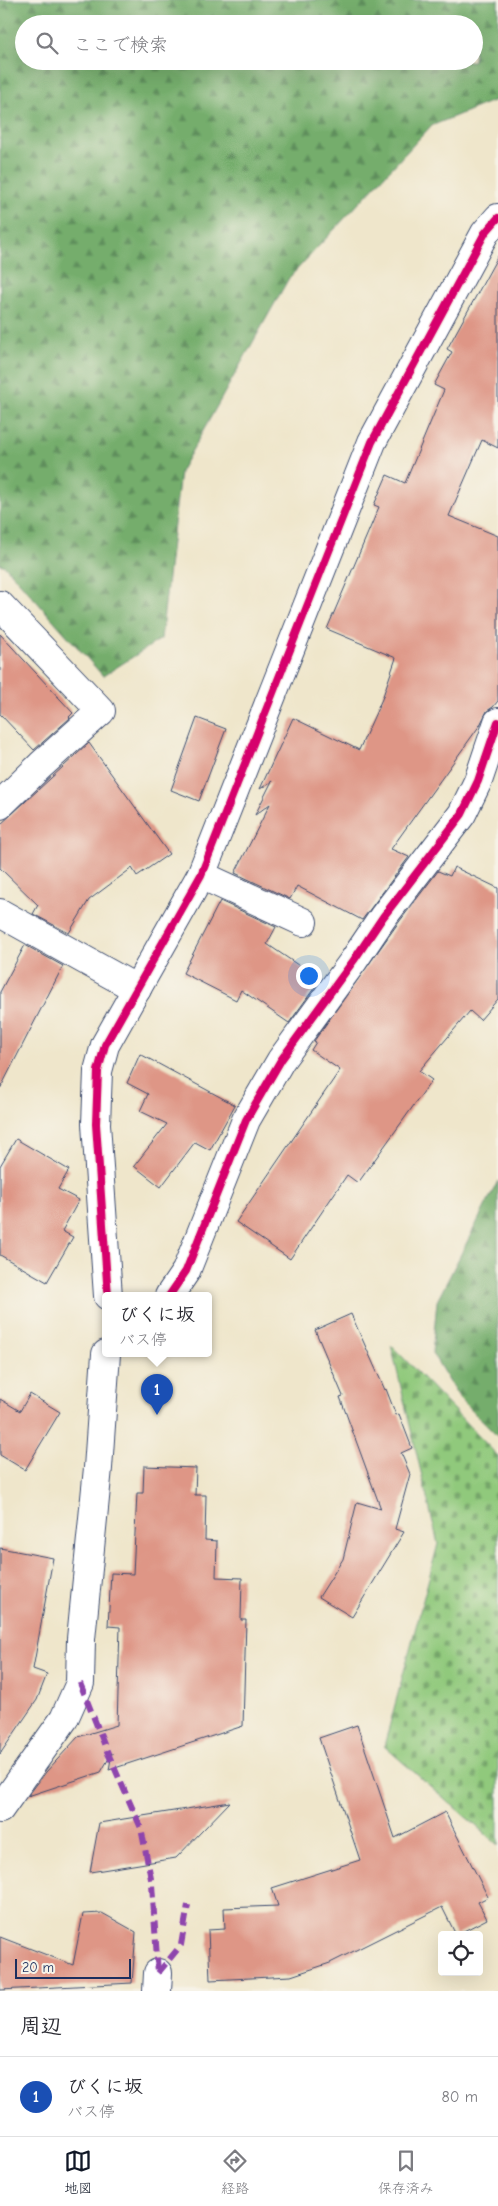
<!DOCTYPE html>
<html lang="ja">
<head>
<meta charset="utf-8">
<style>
  body { margin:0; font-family:"Comic Neue","Klee One",sans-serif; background:#f7f7f7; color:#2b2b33 }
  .controls { position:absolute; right:15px; bottom:15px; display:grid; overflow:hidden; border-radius:5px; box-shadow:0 5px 20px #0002 }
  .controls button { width:45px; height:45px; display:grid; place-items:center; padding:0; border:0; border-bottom:1px solid #e1e1e2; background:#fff; color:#2b2b33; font:25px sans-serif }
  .scale { position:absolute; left:15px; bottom:12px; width:116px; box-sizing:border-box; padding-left:5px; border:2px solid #1b2f5e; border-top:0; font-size:14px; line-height:18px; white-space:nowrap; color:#1b2f5e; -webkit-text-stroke:4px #f7f3e8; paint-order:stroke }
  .you { position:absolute; left:308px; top:975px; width:18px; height:18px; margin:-12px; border:4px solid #fff; border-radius:50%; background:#1a73e8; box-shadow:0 0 0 8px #1a73e833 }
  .badge { display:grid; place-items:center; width:32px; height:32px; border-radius:50%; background:#111827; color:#fff; font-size:16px; font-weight:700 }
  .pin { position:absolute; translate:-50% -41px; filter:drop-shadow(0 1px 2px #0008) }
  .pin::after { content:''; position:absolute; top:26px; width:18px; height:15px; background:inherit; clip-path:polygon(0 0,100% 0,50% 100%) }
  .popup { position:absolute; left:102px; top:1292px; width:110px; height:65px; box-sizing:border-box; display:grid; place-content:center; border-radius:5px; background:#fff; filter:drop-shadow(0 1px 4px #0005); font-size:16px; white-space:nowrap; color:#7c7c81 }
  .popup b { font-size:19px; color:#2b2b33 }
  .popup::after { content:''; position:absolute; left:50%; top:100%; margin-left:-10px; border:10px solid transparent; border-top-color:#fff }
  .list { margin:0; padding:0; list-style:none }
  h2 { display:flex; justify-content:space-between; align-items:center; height:65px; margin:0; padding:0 20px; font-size:21px }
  h2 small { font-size:16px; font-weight:400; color:#7c7c81 }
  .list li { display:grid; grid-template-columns:32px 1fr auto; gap:15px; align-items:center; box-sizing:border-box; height:80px; padding:0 20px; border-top:1px solid #e1e1e2 }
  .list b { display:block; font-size:19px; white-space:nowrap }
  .list p { margin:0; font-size:16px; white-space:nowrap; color:#7c7c81 }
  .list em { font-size:16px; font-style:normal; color:#7c7c81 }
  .icon { flex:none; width:28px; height:28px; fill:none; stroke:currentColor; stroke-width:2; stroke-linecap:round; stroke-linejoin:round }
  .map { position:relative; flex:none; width:498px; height:1991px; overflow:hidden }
  .search { position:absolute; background:#fff; box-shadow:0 5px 20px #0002; left:15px; right:15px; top:15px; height:55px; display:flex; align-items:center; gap:12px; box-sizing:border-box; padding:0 18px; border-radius:28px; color:#7c7c81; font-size:19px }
  .sheet { height:145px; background:#fff }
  nav { display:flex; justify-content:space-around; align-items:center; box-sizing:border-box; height:70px; border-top:1px solid #e1e1e2; background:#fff; font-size:14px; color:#7c7c81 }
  nav a { display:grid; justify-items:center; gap:2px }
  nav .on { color:#111827 }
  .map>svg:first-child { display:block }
  .forest { fill:url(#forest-firs); stroke:#486e65; fill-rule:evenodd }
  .cemetery { fill:url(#cemetery-stones); stroke:#567c6d }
  .building { fill:#de9686 }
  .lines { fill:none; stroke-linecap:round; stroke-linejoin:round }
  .minor-casing { stroke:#3b4a6e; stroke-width:30 }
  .minor { stroke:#fff; stroke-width:28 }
  .quiet { stroke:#8e44ad; stroke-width:6; stroke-dasharray:12 6; stroke-linecap:butt }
  .cycleway-casing { stroke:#f7f3e8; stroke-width:11 }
  .cycleway { stroke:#d6006c; stroke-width:8 }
</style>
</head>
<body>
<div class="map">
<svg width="498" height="1991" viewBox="0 0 498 1991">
  <defs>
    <pattern id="forest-firs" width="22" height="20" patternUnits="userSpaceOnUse" patternTransform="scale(1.25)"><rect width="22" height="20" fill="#74ad6c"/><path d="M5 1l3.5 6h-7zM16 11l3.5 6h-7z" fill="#5e8d5c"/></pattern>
    <pattern id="cemetery-stones" width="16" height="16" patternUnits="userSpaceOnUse" patternTransform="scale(1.25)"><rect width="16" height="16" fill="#90c97c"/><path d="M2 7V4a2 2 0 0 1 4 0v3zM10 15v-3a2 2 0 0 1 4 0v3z" fill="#75a469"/></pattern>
  </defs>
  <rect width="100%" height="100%" fill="#f7f3e8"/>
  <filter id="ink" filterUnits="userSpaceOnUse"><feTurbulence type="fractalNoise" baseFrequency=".02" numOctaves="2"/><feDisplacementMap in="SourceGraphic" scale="10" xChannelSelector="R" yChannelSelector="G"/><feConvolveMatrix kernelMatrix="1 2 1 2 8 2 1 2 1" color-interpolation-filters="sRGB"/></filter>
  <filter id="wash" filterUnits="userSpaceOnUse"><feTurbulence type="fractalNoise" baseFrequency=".0096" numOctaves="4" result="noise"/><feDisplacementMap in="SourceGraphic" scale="20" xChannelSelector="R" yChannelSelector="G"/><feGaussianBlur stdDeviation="1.12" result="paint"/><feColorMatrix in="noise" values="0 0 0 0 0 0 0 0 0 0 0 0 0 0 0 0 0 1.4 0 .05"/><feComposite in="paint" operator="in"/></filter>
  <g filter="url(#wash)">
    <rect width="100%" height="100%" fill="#efe6cb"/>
    <g class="forest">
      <path d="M0,0H498V99L431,126L289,278L180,472L161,639L103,676L5,566L0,564ZM24,24H474V61H24Z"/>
      <polygon points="498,1181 498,1437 460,1399 432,1353 437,1301"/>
    </g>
    <polygon class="cemetery" points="391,1345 498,1456 498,1845 384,1746 438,1544"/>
    <g id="blocks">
      <g class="building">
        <polygon points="498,256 498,448 482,440 449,516 498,536 498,701 493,707 487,711 480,725 391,849 409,857 362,920 297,886 290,899 235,873 270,804 255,815 272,781 260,789 293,718 359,750 382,699 396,658 327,629 379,507 374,505 387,475 405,483 444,390 434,385 452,352 447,349"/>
        <polygon points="0,634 73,713 69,717 70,718 34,750 0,714"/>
        <polygon points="197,718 226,729 199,801 171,790"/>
        <polygon points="89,743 169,854 137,876 132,868 89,900 69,933 33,914 38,905 0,868 0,825"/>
        <polygon points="454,867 498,888 498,999 480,1020 470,1011 419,1071 432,1080 358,1183 347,1175 290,1259 236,1222 340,1070 311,1050 316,1042 314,1041 396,926 438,871 450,876"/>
        <polygon points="220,901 276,927 267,944 320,980 289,1023 241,990 236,1000 183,973"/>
        <polygon points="25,945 63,966 0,1089 0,992"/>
        <polygon points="140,1054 235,1105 210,1150 195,1142 161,1187 134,1166 167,1124 140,1111 148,1094 127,1083"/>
        <polygon points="16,1139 69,1170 58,1189 79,1200 62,1231 73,1237 47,1282 0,1255 0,1166"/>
        <polygon points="351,1314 385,1390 386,1389 396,1415 399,1414 412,1448 401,1453 410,1474 395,1529 404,1532 352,1617 319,1597 343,1559 357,1502 381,1509 340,1397 343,1396 315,1330"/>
        <polygon points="30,1394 60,1412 25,1470 0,1455 0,1399 20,1411"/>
        <polygon points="144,1466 196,1468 195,1495 206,1495 205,1540 217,1541 216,1577 242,1578 241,1620 246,1620 243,1726 109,1770 112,1753 101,1772 28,1796 46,1772 78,1737 117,1725 120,1627 108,1626 111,1573 133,1574 137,1493 143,1493"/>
        <polygon points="0,1548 53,1558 33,1669 47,1674 37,1700 0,1754"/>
        <polygon points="357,1725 395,1838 445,1812 488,1897 478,1902 487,1919 456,1935 442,1907 330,1963 291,1976 210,1980 208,1930 225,1929 224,1908 278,1906 272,1888 360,1860 319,1738"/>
        <polygon points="230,1802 176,1858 90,1872 99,1823"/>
        <polygon points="102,1913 136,1932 132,1983 0,1990 0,1937 73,1965 83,1914"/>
      </g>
    </g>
  </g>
  <g filter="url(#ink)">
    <use href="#blocks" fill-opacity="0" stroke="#3b4a6e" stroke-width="1"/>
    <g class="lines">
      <defs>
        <g id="minor">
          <polyline points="0,605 101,711 41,765 0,805"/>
          <polyline points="201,875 303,922"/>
          <polyline points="0,913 137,989"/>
          <polyline points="108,1296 96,1124 98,1071 105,1045 201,875 372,442 485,233 498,218"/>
          <polyline points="169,1296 186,1271 246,1120 281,1060 354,960 383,917 462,814 478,781 498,722"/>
          <polyline points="0,1809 64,1719 80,1683 81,1639 98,1468 106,1354"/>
          <polyline points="157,1991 158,1973"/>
        </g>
      </defs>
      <use href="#minor" class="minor-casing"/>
      <use href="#minor" class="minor"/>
      <g class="quiet">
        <polyline points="80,1683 107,1751 141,1828 152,1884 158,1973"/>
        <polyline points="158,1973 181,1945 188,1905"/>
      </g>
      <defs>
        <g id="cycleway">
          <polyline points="108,1296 96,1124 98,1071 105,1045 201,875 372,442 485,233 498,218"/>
          <polyline points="169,1296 186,1271 246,1120 281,1060 354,960 383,917 462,814 478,781 498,722"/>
        </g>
      </defs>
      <use href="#cycleway" class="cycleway-casing"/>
      <use href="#cycleway" class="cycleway"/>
    </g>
  </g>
</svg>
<div class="controls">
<button><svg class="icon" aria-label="locate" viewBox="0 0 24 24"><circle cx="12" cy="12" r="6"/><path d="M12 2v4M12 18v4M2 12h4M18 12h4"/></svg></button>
</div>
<div class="scale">20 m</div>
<div class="you"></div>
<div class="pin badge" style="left:157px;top:1415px;background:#1a4fb4">1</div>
<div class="popup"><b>びくに坂</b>バス停</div>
<div class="search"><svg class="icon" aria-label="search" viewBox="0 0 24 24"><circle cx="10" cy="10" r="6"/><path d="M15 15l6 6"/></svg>ここで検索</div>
</div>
<section class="sheet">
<h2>周辺<small></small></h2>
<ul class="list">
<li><span class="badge" style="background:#1a4fb4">1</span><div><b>びくに坂</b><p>バス停</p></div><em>80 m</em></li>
</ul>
</section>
<nav>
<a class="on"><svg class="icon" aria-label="map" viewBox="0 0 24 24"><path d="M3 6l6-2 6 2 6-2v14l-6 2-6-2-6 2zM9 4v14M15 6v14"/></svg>地図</a>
<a><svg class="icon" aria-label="directions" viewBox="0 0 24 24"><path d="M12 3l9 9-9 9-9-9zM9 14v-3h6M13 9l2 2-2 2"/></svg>経路</a>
<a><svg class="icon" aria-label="saved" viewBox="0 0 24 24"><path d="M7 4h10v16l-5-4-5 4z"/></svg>保存済み</a>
</nav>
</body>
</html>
